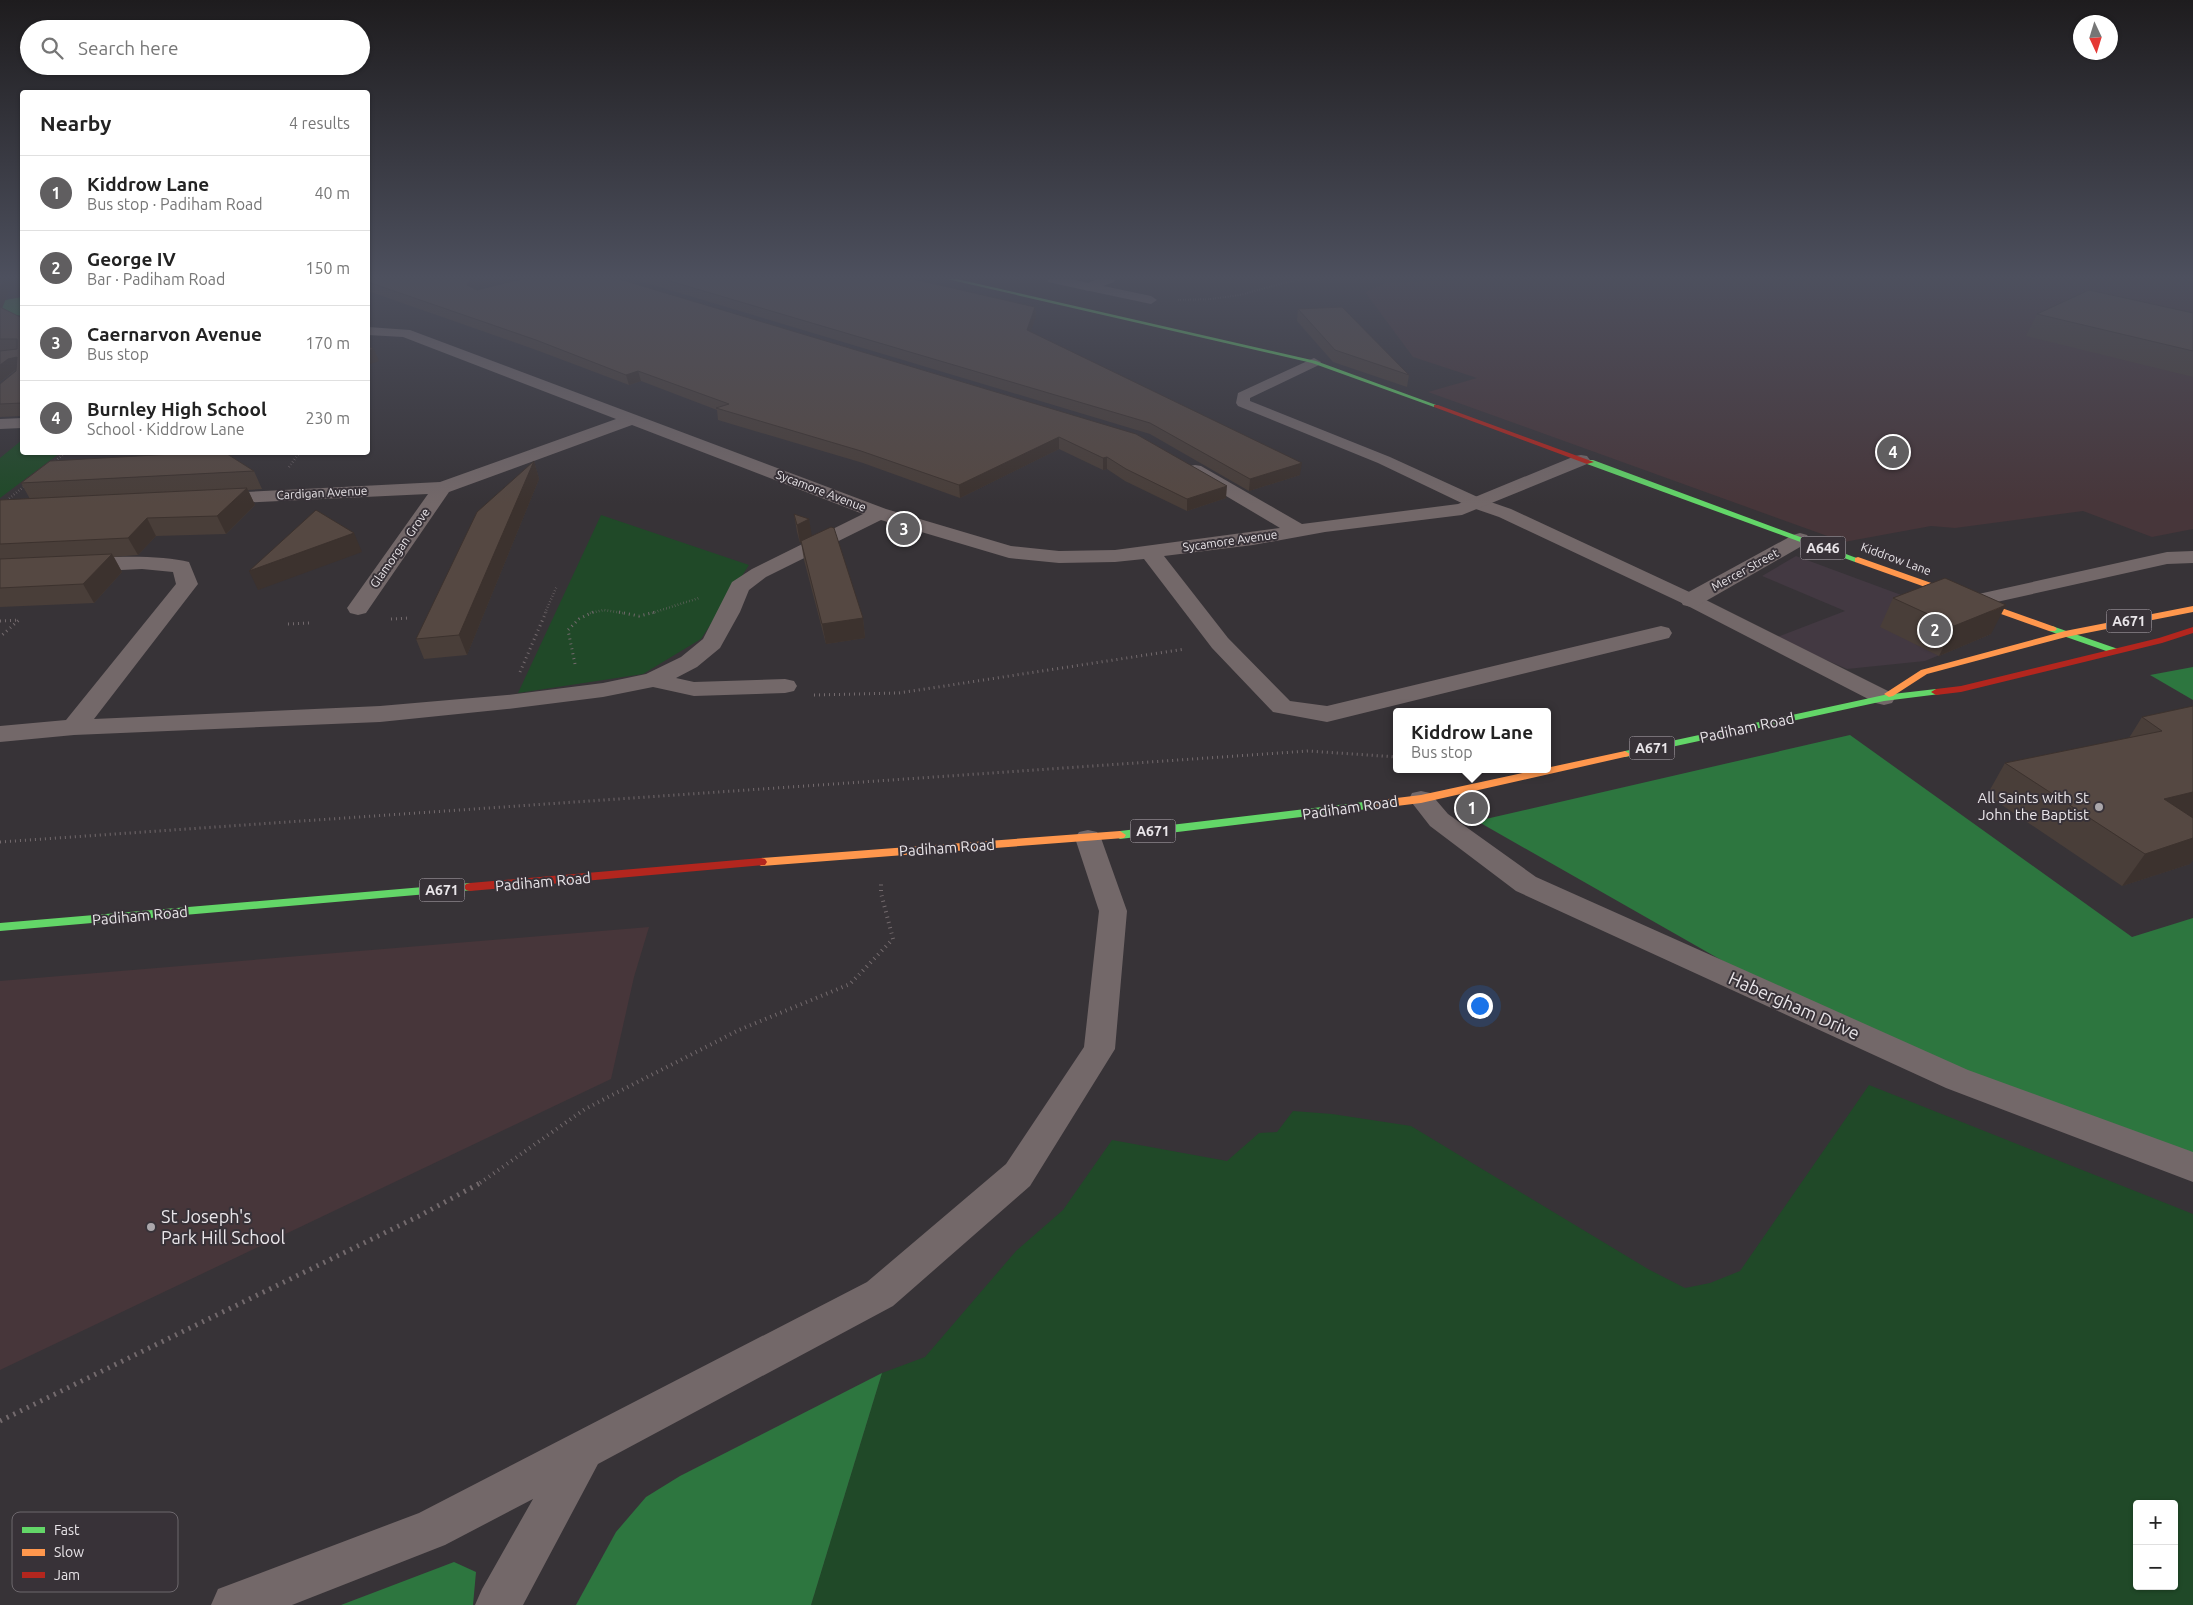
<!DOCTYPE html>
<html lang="en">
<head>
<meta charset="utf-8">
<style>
  body { margin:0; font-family:Ubuntu,sans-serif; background:#f2f2f2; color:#222 }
  .controls { position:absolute; right:15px; bottom:15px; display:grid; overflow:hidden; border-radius:5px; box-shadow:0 1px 4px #0004 }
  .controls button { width:45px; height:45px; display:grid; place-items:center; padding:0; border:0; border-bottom:1px solid #e0e0e0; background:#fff; color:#222; font:25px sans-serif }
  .compass { position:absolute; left:2073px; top:15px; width:45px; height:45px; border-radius:50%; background:#fff; box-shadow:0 1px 4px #0004; rotate:176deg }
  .you { position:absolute; left:1479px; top:1005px; width:18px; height:18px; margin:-12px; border:4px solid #fff; border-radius:50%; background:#1a73e8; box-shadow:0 0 0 8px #1a73e833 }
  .badge { display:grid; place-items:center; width:32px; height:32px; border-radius:50%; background:#605e60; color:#fff; font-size:16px; font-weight:700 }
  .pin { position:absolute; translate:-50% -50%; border:2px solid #fff; box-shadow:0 1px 5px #0006 }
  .popup { position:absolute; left:1393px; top:708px; width:158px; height:65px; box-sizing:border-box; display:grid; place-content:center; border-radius:5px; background:#fff; filter:drop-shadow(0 1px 4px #0005); font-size:16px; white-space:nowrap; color:#767676 }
  .popup b { font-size:19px; color:#222 }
  .popup::after { content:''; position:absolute; left:50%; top:100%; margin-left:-10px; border:10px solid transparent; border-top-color:#fff }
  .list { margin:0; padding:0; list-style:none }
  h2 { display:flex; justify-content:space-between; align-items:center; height:65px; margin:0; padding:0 20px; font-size:21px }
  h2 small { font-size:16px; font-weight:400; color:#767676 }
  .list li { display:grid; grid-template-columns:32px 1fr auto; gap:15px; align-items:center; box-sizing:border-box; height:75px; padding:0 20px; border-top:1px solid #e0e0e0 }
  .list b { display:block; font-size:19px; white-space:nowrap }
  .list p { margin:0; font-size:16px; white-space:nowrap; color:#767676 }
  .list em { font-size:16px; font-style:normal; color:#767676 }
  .icon { flex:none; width:28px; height:28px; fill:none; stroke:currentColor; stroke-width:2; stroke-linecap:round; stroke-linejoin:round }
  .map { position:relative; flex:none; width:2193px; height:1605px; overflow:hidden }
  .search { position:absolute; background:#fff; box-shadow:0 1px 4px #0004; left:20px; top:20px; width:350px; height:55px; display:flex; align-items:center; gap:12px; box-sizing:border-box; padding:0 18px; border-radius:28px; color:#767676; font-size:19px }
  .panel { position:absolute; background:#fff; box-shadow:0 1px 4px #0004; left:20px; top:90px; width:350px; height:365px; border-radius:5px }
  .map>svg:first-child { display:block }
  .built { fill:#433942 }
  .education { fill:#47363a }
  .green { fill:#204928; fill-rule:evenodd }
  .forest { fill:#2d763f }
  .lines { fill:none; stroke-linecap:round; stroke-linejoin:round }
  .path-far4 { stroke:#736a6d; stroke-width:2; stroke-dasharray:0.5 2; stroke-linecap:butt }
  .path-far3 { stroke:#736a6d; stroke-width:2.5; stroke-dasharray:0.5 2.5; stroke-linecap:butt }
  .path-far2 { stroke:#736a6d; stroke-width:3; stroke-dasharray:1 4; stroke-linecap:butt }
  .path-far1 { stroke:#736a6d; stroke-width:4; stroke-dasharray:1 4.5; stroke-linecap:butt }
  .path { stroke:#736a6d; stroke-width:5; stroke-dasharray:2 5.5; stroke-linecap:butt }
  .lane { fill:#736869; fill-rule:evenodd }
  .street { fill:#736869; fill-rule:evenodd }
  .fast { fill:#63d668; fill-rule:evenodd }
  .slow { fill:#ff974d; fill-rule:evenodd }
  .jam { fill:#b3261e; fill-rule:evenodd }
  .wall { fill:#493e39 }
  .shaded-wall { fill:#3c322e }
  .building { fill:#554842; stroke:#3c322e }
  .poi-dot { fill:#aba7ab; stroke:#383238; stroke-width:2 }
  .labels { text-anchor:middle; stroke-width:4; stroke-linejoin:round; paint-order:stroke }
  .far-street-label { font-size:12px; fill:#e9e5e9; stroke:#383238 }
  .shield { fill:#383238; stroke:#b4afb4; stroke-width:1 }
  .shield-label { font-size:14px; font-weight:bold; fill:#e9e5e9 }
  .street-label { font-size:15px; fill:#e9e5e9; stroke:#383238 }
  .poi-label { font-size:15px; fill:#e9e5e9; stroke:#383238; text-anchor:end }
  .near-street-label { font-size:18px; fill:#e9e5e9; stroke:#383238 }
  .near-poi-label { font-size:18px; fill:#e9e5e9; stroke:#383238; text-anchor:start }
  .key { fill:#383238; stroke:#6d686d; stroke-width:1 }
  .key-label { font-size:14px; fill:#e9e5e9 }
</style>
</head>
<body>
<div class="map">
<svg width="2193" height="1605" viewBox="0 0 2193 1605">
  <rect width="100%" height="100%" fill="#373337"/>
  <polygon class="built" points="1796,556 1931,606 1991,634 1925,661 1847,669 1775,638 1845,611 1762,576"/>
  <g class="education">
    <polygon points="1490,279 1780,279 1802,282 1803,279 2193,279 2193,529 2152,537 2083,511 1955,528 1931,526 1844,542 1428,392 1477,378 1413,357 1365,292 1386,283"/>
    <polygon points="649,927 634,977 611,1079 0,1370 0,981"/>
  </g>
  <g class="green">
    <polygon points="22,440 22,452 60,453 0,498 0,458"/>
    <polygon points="601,515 749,565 701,639 643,674 518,693"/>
    <path d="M1869,1085L2193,1214V1605H811L882,1373L925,1357L1016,1251L1063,1210L1112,1140L1227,1161L1259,1133L1277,1132L1293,1111L1332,1114L1411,1126L1648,1269L1685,1288L1710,1283L1740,1271ZM2137,1504H2174V1586H2137Z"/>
  </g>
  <g class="forest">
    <polygon points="22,297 22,315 0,317 0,301"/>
    <polygon points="2193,667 2193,700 2150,675"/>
    <polygon points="1850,735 2132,937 2193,918 2193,1163 1830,1022 1477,821"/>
    <polygon points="882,1373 811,1605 576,1605 616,1532 646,1497 680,1476"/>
    <polygon points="454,1562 476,1572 473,1605 341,1605"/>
  </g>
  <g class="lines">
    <polyline class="path-far4" points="1178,300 1211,299 1240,295 1295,280 1378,279"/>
    <g class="path-far3">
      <polyline points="53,463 66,452"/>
      <polyline points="289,467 300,452"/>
      <polyline points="0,506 27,484"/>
      <polyline points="545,613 557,586"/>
      <polyline points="590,613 604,610 623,613"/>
      <polyline points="652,613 699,598"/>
    </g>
    <g class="path-far2">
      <polyline points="619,612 639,616 656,612"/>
      <polyline points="391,619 409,618"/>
      <polyline points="0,621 19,620 0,637"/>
      <polyline points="288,624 310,623"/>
      <polyline points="575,664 568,630 579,619 593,612"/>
      <polyline points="520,672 546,612"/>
      <polyline points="814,695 899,693 1185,649"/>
      <polyline points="0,842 1308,751 1397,757"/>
    </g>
    <polyline class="path-far1" points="480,1183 585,1109 739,1030 850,984 893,939 881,893 881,883"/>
    <polyline class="path" points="0,1421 419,1216 482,1182"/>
    <g class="lane">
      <polygon points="1089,283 1151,296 1157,300 1151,304 1085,290 1083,287"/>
      <polygon points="1314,358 1321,362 1319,365 1250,398 1250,401 1390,457 1482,499 1511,509 1698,596 1892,693 1895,698 1892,703 1884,705 1876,703 1684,604 1499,517 1470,507 1378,463 1238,406 1236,403 1238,393"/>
      <polygon points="2193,551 2193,563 2167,564 1974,607 1967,605 1964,601 1967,597 1974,595 2167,552"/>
      <polygon points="1421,791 1430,793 1448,814 1536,877 1968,1070 2193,1152 2193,1182 1946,1088 1516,891 1430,826 1409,799 1412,793"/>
      <polygon points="1088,830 1097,832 1101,838 1127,911 1115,1049 1030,1186 893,1306 598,1464 523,1605 475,1605 482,1589 533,1499 445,1545 292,1605 211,1605 218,1589 419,1513 867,1282 1006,1164 1084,1047 1099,911 1075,838 1079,832"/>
    </g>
    <g class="street">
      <polygon points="1047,279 1072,279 1088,283 1097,279 1115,279 1114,282 1089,291 1048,282"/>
      <path d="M368,327L410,330L886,509L1011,546L1059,551L1115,550L1280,528L1189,474L1186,470L1189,466L1195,465L1201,466L1302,524L1458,504L1575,456L1581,455L1587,456L1590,460L1587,464L1462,515L1325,532L1253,545L1164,556L1228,638L1290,701L1327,706L1661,626L1669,628L1672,633L1669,638L1327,722L1273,712L1212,648L1144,559L1115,562L1059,563L1009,558L881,520L766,577L749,590L740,612L720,648L697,667L676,678L694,682L785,679L794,681L797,686L794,691L785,693L694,696L653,687L603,697L507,709L380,722L74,735L0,742V726L66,720L176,584L173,572L142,569L80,572L73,570L70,566L73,562C100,555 162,555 189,562L198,584L94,719L380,706L507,695L603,683L646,674L681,657L703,639L732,582L752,569L863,514L632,425L449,492L366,613L358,615L350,613L347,608L428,494L214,504L207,502L204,498L207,494L440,482L616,419L403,337L368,335Z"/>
      <polygon points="22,418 22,428 0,429 0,419"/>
      <polygon points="1800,533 1807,535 1810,539 1807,543 1699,605 1691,607 1683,605 1680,600 1683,595 1793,535"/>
    </g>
    <g class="fast">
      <polygon points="947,279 957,279 1316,361 1439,406 1434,407 1312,363"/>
      <polygon points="1587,460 1593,460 1862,560 1861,562 1855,562 1587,464"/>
      <polygon points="2052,626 2118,649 2120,651 2115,654 2112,653 2049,631 2049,627"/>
      <polygon points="1936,689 1940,690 1941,692 1940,694 1884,701 1625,757 1620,754 1625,751 1884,695"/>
      <polygon points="1372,801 1376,802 1378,805 1376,808 1120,839 1114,835 1120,831"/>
      <polygon points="470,883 474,884 476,887 474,890 0,931 0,923"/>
    </g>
    <g class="slow">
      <polygon points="1858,557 2055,627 2057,629 2055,631 2049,631 1855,562 1855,558"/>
      <polygon points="2193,606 2193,612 2066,637 1927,674 1893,696 1889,697 1884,694 1921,670 2065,631"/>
      <polygon points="1625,751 1630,754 1629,756 1421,803 1372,809 1366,805 1372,801 1421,795"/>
      <polygon points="1120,831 1126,835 1124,838 761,866 755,862 761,858"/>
    </g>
    <g class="jam">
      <polygon points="1434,405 1438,405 1594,462 1587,464 1434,407"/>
      <polygon points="2193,627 2193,633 2162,643 1961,692 1936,695 1931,692 1936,689 1961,686 2159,638"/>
      <polygon points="761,858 765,859 767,862 765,865 470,891 466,890 464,887 466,884 470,883"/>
    </g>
  </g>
  <g class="wall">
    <polygon points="0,279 14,279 2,308 22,318 22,416 0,417 0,384 16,371 16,370 0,382"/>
    <polygon points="368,279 513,279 474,289 477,290 1136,434 1226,498 1187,511 1125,481 1107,469 1103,470 1059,449 960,498 863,463 718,420 717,410 641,381 629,385 539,351 368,291"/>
    <polygon points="633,279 913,279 1035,307 1036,317 1030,331 1300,475 1249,491 1150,434"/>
    <polygon points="1298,309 1409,375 1407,387 1333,362 1297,321"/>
    <polygon points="2193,313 2193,377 2026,336 2037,314"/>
    <polygon points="534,461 539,479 467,655 424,659 416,639"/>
    <polygon points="254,471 262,489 248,490 255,505 226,534 156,536 138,555 114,557 122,572 94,603 0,607 0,500 30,499 21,483"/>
    <polygon points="794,514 809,519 811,536 863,618 865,638 826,644 804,560 801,542 800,543 797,532"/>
    <polygon points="1893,598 1991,634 1939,656 1880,627"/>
    <polygon points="2193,706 2193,860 2190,864 2122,886 1987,795 2005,763 2129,738 2142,717"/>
  </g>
  <g class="shaded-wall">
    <polygon points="4,279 14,279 0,313 0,288"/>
    <polygon points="473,279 513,279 474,289 467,285 471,280"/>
    <polygon points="1035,307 1036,317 1027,340 1027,330"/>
    <polygon points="374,349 379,361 368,365 368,351"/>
    <polygon points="17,357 22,369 15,370 0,382 0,365 8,359"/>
    <polygon points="638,371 641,381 629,385 626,375"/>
    <polygon points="1059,437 1059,449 960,498 959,485"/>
    <polygon points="1107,457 1107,469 1103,470 1103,458"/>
    <polygon points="534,461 539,479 467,655 459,635"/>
    <polygon points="1302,463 1300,475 1249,491 1250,479"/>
    <polygon points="1227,486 1226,498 1187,511 1187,499"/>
    <polygon points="247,488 255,505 226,534 217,516"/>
    <polygon points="147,518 156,536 138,555 128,538"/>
    <polygon points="809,519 812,537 800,543 797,525"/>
    <polygon points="354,533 362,552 258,590 249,571"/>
    <polygon points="112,554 122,572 94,603 83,584"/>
    <polygon points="2006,605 1991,634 1939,656 1954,626"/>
    <polygon points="863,618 865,638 826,644 822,624"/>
    <polygon points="2193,792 2193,819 2164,799"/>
    <polygon points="2193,838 2193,860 2190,864 2122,886 2145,854"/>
  </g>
  <g class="building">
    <polygon points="0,279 4,279 0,288"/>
    <polygon points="368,279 473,279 471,280 467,285 477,290 521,279 619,279 1136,434 1227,486 1187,499 1126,469 1107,457 1103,458 1059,437 959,485 861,451 716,408 729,404 638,371 626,375 536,340 368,282"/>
    <polygon points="663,279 913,279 1035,307 1027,330 1302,463 1250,479 1150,423"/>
    <polygon points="2089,290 2193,313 2193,351 2037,314"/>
    <polygon points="0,307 22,318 22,403 0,404 0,384 16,371 17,357 8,359 0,365 0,351 17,349 17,339 0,339"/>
    <polygon points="1342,307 1409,375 1335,350 1298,309"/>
    <polygon points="368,346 374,349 368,351"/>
    <polygon points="208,452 224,452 254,471 21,483 50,461"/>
    <polygon points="534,461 459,635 416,639 477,512"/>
    <polygon points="247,488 217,516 147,518 128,538 0,544 0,500"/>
    <polygon points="316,510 354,533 249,571"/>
    <polygon points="794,514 809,519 797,525"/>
    <polygon points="831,527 834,528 863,618 822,624 801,541"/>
    <polygon points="112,554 83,584 0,588 0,559"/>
    <polygon points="1945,578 2006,605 1954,626 1893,598"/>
    <polygon points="2193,706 2193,792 2164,799 2193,818 2193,838 2145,854 2005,763 2162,731 2142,717"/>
  </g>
  <linearGradient id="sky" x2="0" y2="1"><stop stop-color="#1e1c1e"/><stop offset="0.55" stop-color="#4d505e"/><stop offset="1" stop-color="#4d505e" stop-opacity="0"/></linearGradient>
  <rect width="2193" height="504" fill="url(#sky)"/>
  <g class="poi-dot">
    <circle cx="2099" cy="807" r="5"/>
    <circle cx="151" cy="1227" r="5"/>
  </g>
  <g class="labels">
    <g class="far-street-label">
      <text transform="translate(821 491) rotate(21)" y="4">Sycamore Avenue</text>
      <text transform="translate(322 493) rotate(-3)" y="4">Cardigan Avenue</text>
      <text transform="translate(1230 541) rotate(-8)" y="4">Sycamore Avenue</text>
      <text transform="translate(400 548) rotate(-55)" y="4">Glamorgan Grove</text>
      <text transform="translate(1896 559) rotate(20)" y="4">Kiddrow Lane</text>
      <text transform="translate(1745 570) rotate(-29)" y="4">Mercer Street</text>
    </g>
    <g class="shield">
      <rect x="1800.5" y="536.5" width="45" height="23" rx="4"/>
      <rect x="2106.5" y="609.5" width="45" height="23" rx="4"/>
      <rect x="1629.5" y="736.5" width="45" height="23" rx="4"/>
      <rect x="1130.5" y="819.5" width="45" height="23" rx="4"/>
      <rect x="419.5" y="878.5" width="45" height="23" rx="4"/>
    </g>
    <g class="shield-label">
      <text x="1823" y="553">A646</text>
      <text x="2129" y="626">A671</text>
      <text x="1652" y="753">A671</text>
      <text x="1153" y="836">A671</text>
      <text x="442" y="895">A671</text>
    </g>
    <g class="street-label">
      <text transform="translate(1747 728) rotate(-12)" y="5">Padiham Road</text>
      <text transform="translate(1350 808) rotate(-8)" y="5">Padiham Road</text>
      <text transform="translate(947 848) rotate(-4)" y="5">Padiham Road</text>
      <text transform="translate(543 882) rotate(-5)" y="5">Padiham Road</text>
      <text transform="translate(140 916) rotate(-5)" y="5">Padiham Road</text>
    </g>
    <g class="poi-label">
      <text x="2089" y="803">All Saints with St<tspan x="2089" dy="17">John the Baptist</tspan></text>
    </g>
    <g class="near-street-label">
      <text transform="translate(1794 1006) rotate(24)" y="6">Habergham Drive</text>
    </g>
    <g class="near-poi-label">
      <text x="161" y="1223">St Joseph's<tspan x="161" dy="21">Park Hill School</tspan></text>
    </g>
  </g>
  <rect x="12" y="1512" width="166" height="80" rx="8" class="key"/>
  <rect x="22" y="1527" width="23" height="6" fill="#63d668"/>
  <rect x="22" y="1549" width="23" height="7" fill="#ff974d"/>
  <rect x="22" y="1572" width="23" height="6" fill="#b3261e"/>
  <g class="key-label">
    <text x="54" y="1535">Fast</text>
    <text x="54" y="1557">Slow</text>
    <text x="54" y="1580">Jam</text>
  </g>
</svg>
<div class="controls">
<button>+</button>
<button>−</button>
</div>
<svg class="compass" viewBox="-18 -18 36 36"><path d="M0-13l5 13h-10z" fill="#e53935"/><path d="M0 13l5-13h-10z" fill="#767676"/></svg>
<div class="you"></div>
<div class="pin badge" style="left:1472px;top:808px">1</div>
<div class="popup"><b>Kiddrow Lane</b>Bus stop</div>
<div class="pin badge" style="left:1935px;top:630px">2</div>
<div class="pin badge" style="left:904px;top:529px">3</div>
<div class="pin badge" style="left:1893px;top:452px">4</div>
<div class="search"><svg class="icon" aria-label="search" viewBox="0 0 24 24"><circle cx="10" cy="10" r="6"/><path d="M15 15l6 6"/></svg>Search here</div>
<section class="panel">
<h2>Nearby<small>4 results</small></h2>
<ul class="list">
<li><span class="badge">1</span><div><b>Kiddrow Lane</b><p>Bus stop · Padiham Road</p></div><em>40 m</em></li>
<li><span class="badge">2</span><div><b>George IV</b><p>Bar · Padiham Road</p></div><em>150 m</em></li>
<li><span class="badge">3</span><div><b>Caernarvon Avenue</b><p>Bus stop</p></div><em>170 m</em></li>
<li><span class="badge">4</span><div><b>Burnley High School</b><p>School · Kiddrow Lane</p></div><em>230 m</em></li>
</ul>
</section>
</div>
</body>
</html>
